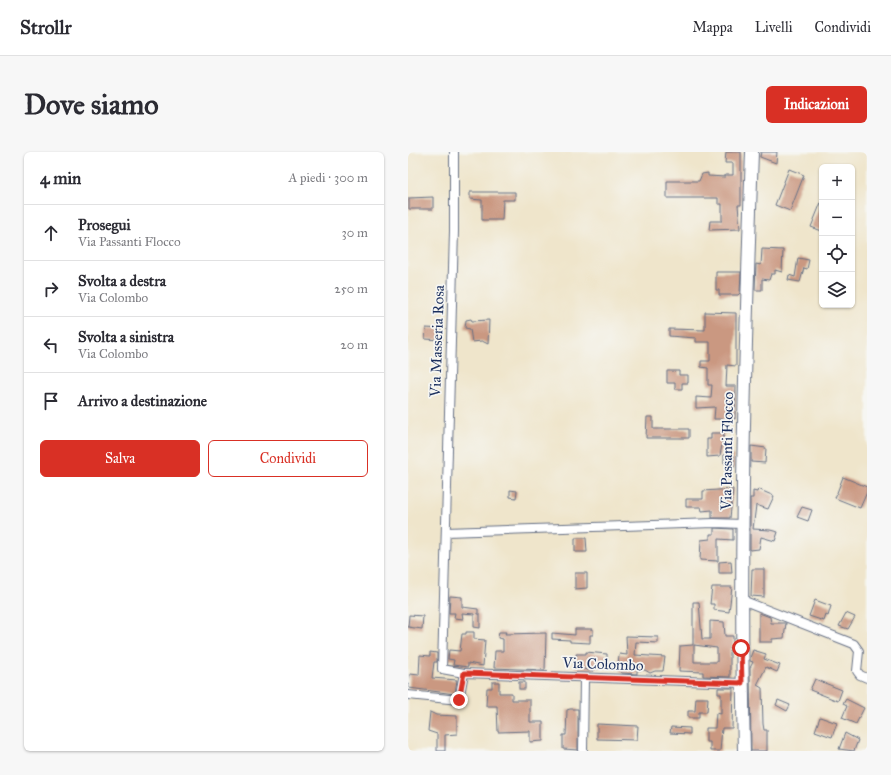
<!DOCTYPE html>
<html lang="it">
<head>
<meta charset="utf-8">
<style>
  body { margin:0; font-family:"IM FELL Great Primer",serif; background:#f7f7f7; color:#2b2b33 }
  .controls { position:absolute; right:12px; top:12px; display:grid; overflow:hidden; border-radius:6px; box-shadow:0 1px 3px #0004 }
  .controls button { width:36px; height:36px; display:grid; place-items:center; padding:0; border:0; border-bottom:1px solid #e1e1e2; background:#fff; color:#2b2b33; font:20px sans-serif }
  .stop { position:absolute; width:12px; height:12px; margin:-9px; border:3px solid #d93025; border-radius:50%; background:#fff }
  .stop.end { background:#d93025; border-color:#fff; box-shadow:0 1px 4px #0008 }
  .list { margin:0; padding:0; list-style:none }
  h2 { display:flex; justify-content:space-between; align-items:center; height:52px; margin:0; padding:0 16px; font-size:17px }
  h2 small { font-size:13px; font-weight:400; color:#7c7c81 }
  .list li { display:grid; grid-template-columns:26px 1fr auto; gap:12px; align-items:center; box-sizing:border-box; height:56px; padding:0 16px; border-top:1px solid #e1e1e2 }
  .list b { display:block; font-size:15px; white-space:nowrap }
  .list p { margin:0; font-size:13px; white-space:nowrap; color:#7c7c81 }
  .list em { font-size:13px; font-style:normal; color:#7c7c81 }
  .actions { display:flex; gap:8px; padding:12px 16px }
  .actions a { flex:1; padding:9px 0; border:1px solid #d93025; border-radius:6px; text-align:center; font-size:14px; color:#d93025 }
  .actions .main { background:#d93025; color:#fff }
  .icon { flex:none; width:22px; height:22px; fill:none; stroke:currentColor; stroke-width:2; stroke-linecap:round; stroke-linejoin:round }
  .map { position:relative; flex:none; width:459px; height:599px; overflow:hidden; border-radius:6px }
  header { display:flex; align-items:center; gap:24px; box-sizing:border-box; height:56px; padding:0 20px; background:#fff; border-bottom:1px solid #e1e1e2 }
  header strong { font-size:19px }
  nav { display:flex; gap:22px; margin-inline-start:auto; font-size:14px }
  .intro { display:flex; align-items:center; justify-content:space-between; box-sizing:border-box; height:96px; padding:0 24px }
  h1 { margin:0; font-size:28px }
  .button { padding:10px 18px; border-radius:6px; background:#d93025; color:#fff; font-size:14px; font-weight:700 }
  main { display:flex; gap:24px; padding:0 24px }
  aside { flex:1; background:#fff; border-radius:6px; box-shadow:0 1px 3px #0004 }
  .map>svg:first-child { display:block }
  .building { fill:#ca9881; fill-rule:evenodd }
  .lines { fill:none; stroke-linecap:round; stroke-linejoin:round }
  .minor-casing { stroke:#656f84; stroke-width:10 }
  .secondary-casing { stroke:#656f84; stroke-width:14 }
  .minor { stroke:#fff; stroke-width:8 }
  .secondary { stroke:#fff; stroke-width:12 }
  .route { stroke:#d93025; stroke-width:5 }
  .labels { text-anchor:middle; stroke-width:3.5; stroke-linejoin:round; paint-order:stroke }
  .street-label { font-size:15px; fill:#1b2f5e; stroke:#f6f6f2 }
</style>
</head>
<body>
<header>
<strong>Strollr</strong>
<nav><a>Mappa</a><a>Livelli</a><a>Condividi</a></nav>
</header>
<div class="intro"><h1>Dove siamo</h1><a class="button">Indicazioni</a></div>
<main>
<aside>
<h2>4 min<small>A piedi · 300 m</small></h2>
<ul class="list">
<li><svg class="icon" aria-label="ahead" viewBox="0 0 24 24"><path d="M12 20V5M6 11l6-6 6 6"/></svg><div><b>Prosegui</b><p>Via Passanti Flocco</p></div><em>30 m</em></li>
<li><svg class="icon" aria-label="right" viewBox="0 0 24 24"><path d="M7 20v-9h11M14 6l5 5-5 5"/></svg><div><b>Svolta a destra</b><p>Via Colombo</p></div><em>250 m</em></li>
<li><svg class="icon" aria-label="left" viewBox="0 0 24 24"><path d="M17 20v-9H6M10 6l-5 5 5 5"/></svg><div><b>Svolta a sinistra</b><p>Via Colombo</p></div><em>20 m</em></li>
<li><svg class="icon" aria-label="arrive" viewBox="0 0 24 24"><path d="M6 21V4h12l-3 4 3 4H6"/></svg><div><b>Arrivo a destinazione</b></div></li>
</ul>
<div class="actions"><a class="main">Salva</a><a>Condividi</a></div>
</aside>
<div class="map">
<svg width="459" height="599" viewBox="0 0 459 599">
  <rect width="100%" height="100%" fill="#f6f6f2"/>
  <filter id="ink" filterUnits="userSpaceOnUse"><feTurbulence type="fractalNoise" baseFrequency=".025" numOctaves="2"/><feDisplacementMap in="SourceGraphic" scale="8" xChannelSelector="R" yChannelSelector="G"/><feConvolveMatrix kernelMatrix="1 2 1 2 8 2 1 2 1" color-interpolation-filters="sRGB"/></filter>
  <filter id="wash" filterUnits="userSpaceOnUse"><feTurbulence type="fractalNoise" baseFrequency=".012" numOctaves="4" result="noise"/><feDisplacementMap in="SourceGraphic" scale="16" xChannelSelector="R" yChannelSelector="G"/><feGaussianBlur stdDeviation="0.9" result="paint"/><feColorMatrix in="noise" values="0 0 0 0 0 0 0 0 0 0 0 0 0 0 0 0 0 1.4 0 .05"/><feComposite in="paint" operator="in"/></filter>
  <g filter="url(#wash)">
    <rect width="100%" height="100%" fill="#efe5cb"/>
    <g id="blocks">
      <g class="building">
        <polygon points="318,0 333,0 333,53 330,53 332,77 301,78 302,69 314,69 314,52 310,52 310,46 259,46 259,29 291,29 294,22 300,21 300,24 317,25 317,23 325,23 325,11 317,11"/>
        <polygon points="353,0 369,0 368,11 352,5"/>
        <polygon points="381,17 396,23 382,59 367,53"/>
        <polygon points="62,40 107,40 107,48 95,48 94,68 74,68 74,48 62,47"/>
        <polygon points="25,45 25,57 1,57 1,46"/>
        <polygon points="414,48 414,79 403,75"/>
        <polygon points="354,97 375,98 374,120 367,118 367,122 363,122 361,128 354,127 354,138 347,138 348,112 353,113"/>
        <polygon points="390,106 401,108 399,117 396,116 392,130 380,128 381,123 387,125"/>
        <polygon points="308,120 333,120 332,141 330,143 311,143 311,138 308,138"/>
        <polygon points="297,160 328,161 328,214 319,213 318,234 328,234 327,267 306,267 307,255 288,256 288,245 303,246 304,233 300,233 300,216 293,215 293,209 302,209 302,190 288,190 288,186 261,184 261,177 297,178"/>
        <polygon points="63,167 64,169 81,168 80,192 74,189 64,190 62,177 57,176 58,168"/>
        <polygon points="18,176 34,177 34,188 17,187"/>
        <polygon points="259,219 271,219 271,223 280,223 280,231 274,231 274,237 267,237 267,231 259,231"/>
        <polygon points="239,265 245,265 245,277 281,277 281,286 238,286"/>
        <polygon points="303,281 316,281 312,304 299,305 299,287 303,287"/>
        <polygon points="343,294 358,296 357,311 343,310"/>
        <polygon points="316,303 326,303 326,316 319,316 319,311 316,311"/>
        <polygon points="435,325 459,335 459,340 452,356 427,346"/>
        <polygon points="325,337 322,366 304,366 304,358 294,359 293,355 278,355 278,347 295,347 295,339"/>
        <polygon points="350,337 366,344 360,357 348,353 345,377 362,378 370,380 367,389 353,385 351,397 342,398 342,346 345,346 345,339 349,340"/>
        <polygon points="102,338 109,339 108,346 102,345"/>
        <polygon points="394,355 404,358 400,369 389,365"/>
        <polygon points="306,376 325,377 325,388 310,387 310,409 292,408 293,388 302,387 302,382 306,382"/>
        <polygon points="167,386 178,386 179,400 167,400"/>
        <polygon points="323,409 324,421 311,421 311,410"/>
        <polygon points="344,417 356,417 356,445 343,444"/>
        <polygon points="167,421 179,421 179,436 167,437"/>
        <polygon points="304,435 324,435 321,460 306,458 306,452 302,452"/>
        <polygon points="42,444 54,445 54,455 70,457 70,462 72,462 72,476 66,475 66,462 54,461 55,467 46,466 47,461 41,461"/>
        <polygon points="407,448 423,454 420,464 418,463 416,469 401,464"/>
        <path d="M285,450H291L294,487H302V469L316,470L317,484H325V496H322V525L295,524V520L271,519L272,494L285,493ZM286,493L309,496V510H286Z"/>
        <polygon points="351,461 362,465 363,471 378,471 376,486 364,487 364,490 351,490"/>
        <polygon points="438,461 447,465 440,477 431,474"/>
        <polygon points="1,463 15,464 14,477 0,475"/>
        <polygon points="167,477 185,477 185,483 182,483 182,491 162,490 162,488 144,487 144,481 167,483"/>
        <polygon points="58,480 66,480 66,487 77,488 75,514 60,511 60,515 45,513 46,508 40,507 41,498 52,499 54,482 58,482"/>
        <polygon points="91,480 98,480 97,482 138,481 137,518 86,516 87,499 95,499 95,487 90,486"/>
        <polygon points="218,484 250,485 250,491 228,490 227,503 257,505 255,519 247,519 242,521 237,518 229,518 229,522 213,521 210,514 211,502 219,503"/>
        <polygon points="345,498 358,502 356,507 372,513 369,520 358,515 349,533 354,536 355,572 356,578 359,578 359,599 343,599 342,516 345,510 342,509 342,506"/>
        <polygon points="22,500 29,501 29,510 26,510 24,526 49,528 47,542 1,536 2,522 11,523 12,503 22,504"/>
        <polygon points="178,500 199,502 199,510 191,510 191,516 185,516 185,519 166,515 166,505 168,505 168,502 178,502"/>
        <polygon points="407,527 434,538 430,549 402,538"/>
        <polygon points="84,530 91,530 91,541 104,541 104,548 122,548 122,570 135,570 135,589 122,590 122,579 90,580 89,554 78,554 79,536 84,536"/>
        <rect x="111" y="530" width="6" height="7"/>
        <polygon points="310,536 325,536 324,576 314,576 312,599 302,599 302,590 298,590 298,576 307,576 308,561 313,562 313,542 310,542"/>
        <polygon points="288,546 300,546 299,560 291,560 291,566 280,566 280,559 287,559"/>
        <polygon points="438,547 456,556 448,572 434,566 439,554 435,552"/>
        <polygon points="370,548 382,553 379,559 368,553"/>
        <polygon points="162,557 170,557 170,598 155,597 155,583 158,583 159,558"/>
        <polygon points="22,560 28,563 49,564 49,582 37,583 37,599 29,599 29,582 20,579"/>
        <polygon points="412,565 429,571 424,585 407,579"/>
        <polygon points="189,572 230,574 229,588 189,587"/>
        <polygon points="263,575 282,576 282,582 262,581"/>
        <polygon points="437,581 450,588 446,599 431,597"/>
      </g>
    </g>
  </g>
  <g filter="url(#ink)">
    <use href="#blocks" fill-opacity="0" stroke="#656f84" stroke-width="1"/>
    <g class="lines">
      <defs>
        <g id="minor">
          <polyline points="46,0 46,79 34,517 56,521"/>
          <polyline points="38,380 306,371 334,372"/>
          <polyline points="334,448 446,492 451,499 449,519 452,523 459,526"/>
          <polyline points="0,543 51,548 56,521 334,531"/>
          <polyline points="175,599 176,526"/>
        </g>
        <path id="secondary" d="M336,599C331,399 337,200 344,0"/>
      </defs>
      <use href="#minor" class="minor-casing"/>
      <use href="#secondary" class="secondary-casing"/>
      <use href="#minor" class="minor"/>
      <use href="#secondary" class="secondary"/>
    </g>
  </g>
  <g class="lines" filter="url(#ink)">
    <polyline class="route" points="51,548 56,521 334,531 333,496"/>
  </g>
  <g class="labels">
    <g class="street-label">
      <text transform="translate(29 189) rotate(-88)" y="5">Via Masseria Rosa</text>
      <text transform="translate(319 299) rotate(-89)" y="5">Via Passanti Flocco</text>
      <text transform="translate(195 512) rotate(2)" y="5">Via Colombo</text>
    </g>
  </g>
</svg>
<div class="controls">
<button>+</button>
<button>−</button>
<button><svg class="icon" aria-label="locate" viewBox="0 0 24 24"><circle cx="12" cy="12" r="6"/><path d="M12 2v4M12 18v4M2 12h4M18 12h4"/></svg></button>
<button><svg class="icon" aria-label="layers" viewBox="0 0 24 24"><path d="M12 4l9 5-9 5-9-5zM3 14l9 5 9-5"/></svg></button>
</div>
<div class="stop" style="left:333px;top:496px"></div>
<div class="stop end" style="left:51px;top:548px"></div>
</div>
</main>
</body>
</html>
